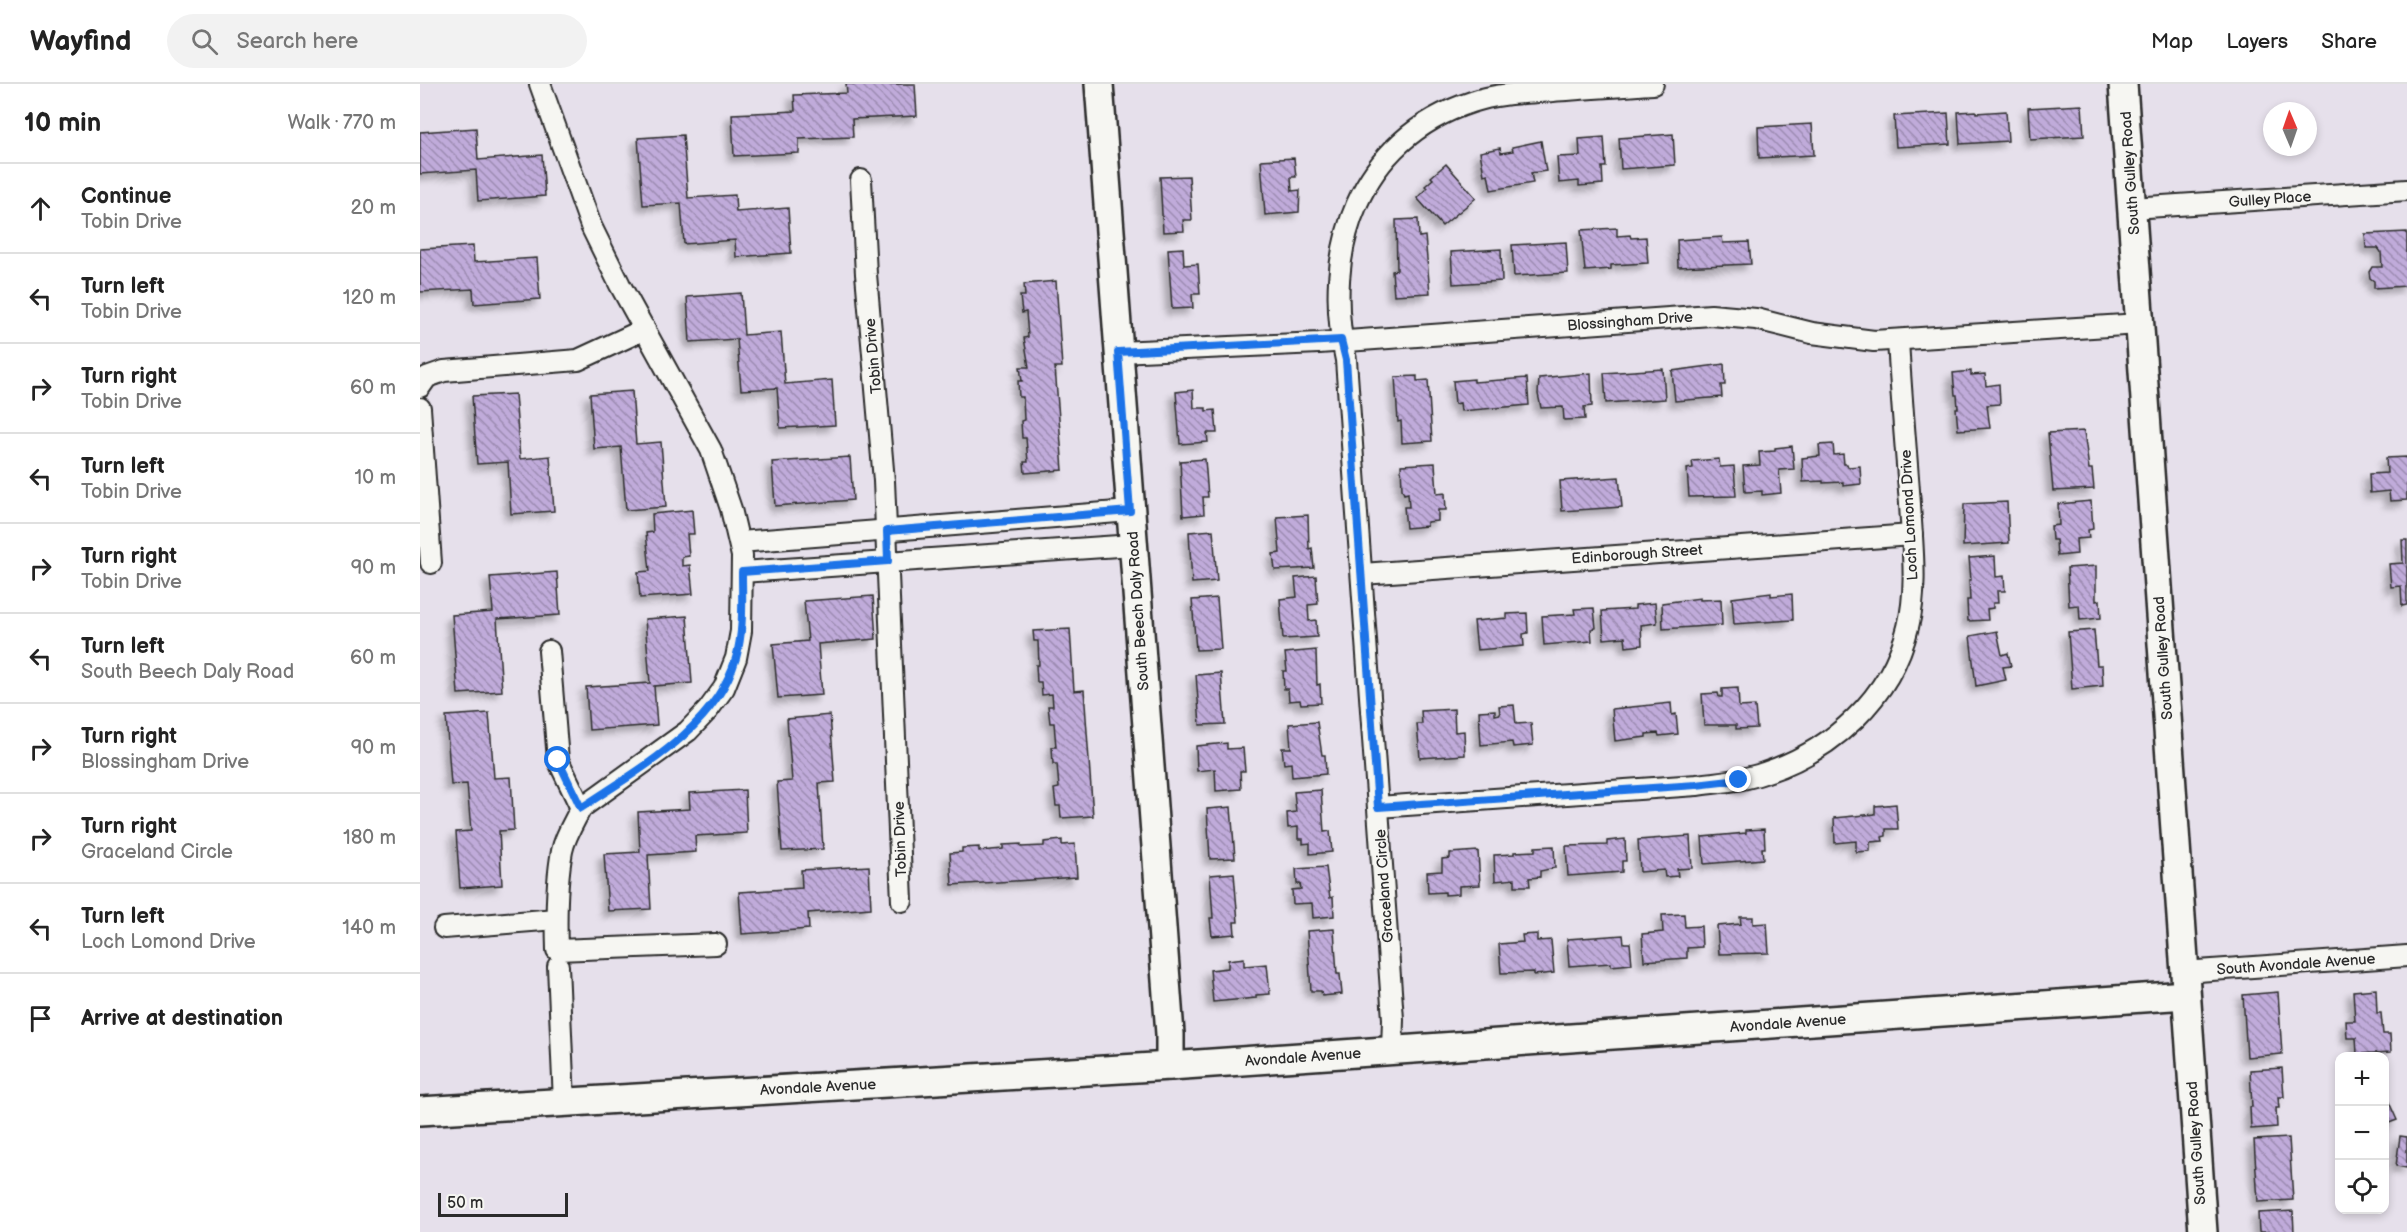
<!DOCTYPE html>
<html lang="en">
<head>
<meta charset="utf-8">
<style>
  body { margin:0; font-family:"Balsamiq Sans",sans-serif; background:#f2f2f2; color:#222 }
  .controls { position:absolute; right:18px; bottom:18px; display:grid; overflow:hidden; border-radius:12px; box-shadow:0 3px 9px #0003 }
  .controls button { width:54px; height:54px; display:grid; place-items:center; padding:0; border:0; border-bottom:2px solid #e0e0e0; background:#fff; color:#222; font:30px sans-serif }
  .compass { position:absolute; left:1843px; top:18px; width:54px; height:54px; border-radius:50%; background:#fff; box-shadow:0 3px 9px #0003; rotate:358deg }
  .scale { position:absolute; left:18px; bottom:15px; width:130px; box-sizing:border-box; padding-left:6px; border:3px solid #2b2b2b; border-top:0; font-size:16px; line-height:21px; white-space:nowrap; color:#2b2b2b; -webkit-text-stroke:4px #f6f6f2; paint-order:stroke }
  .stop { position:absolute; width:18px; height:18px; margin:-14px; border:4px solid #1a73e8; border-radius:50%; background:#fff }
  .stop.end { background:#1a73e8; border-color:#fff; box-shadow:0 2px 6px #0008 }
  .list { margin:0; padding:0; list-style:none }
  h2 { display:flex; justify-content:space-between; align-items:center; height:78px; margin:0; padding:0 24px; font-size:26px }
  h2 small { font-size:20px; font-weight:400; color:#767676 }
  .list li { display:grid; grid-template-columns:39px 1fr auto; gap:18px; align-items:center; box-sizing:border-box; height:90px; padding:0 24px; border-top:2px solid #e0e0e0 }
  .list b { display:block; font-size:22px; white-space:nowrap }
  .list p { margin:0; font-size:20px; white-space:nowrap; color:#767676 }
  .list em { font-size:20px; font-style:normal; color:#767676 }
  .icon { flex:none; width:33px; height:33px; fill:none; stroke:currentColor; stroke-width:2; stroke-linecap:round; stroke-linejoin:round }
  .map { position:relative; flex:none; width:1987px; height:1148px; overflow:hidden }
  header { display:flex; align-items:center; gap:36px; box-sizing:border-box; height:84px; padding:0 30px; background:#fff; border-bottom:2px solid #e0e0e0 }
  header strong { font-size:28px }
  nav { display:flex; gap:33px; margin-inline-start:auto; font-size:21px }
  .search { width:420px; height:54px; background:#f2f2f2; display:flex; align-items:center; gap:15px; box-sizing:border-box; padding:0 21px; border-radius:33px; color:#767676; font-size:22px }
  main { display:flex }
  aside { flex:1; background:#fff }
  .map>svg:first-child { display:block }
  .building { fill:url(#building-back-hatch); stroke:#2b2b2b; stroke-width:1.5; filter:url(#shadow) }
  .lines { fill:none; stroke-linecap:round; stroke-linejoin:round }
  .street-casing { stroke:#2b2b2b; stroke-width:24 }
  .secondary-casing { stroke:#2b2b2b; stroke-width:32 }
  .street { stroke:#f6f6f2; stroke-width:20 }
  .secondary { stroke:#f6f6f2; stroke-width:27 }
  .route { stroke:#1a73e8; stroke-width:8 }
  .labels { text-anchor:middle; stroke-width:4.5; stroke-linejoin:round; paint-order:stroke }
  .street-label { font-size:15px; fill:#2b2b2b; stroke:#f6f6f2 }
</style>
</head>
<body>
<header>
<strong>Wayfind</strong>
<div class="search"><svg class="icon" aria-label="search" viewBox="0 0 24 24"><circle cx="10" cy="10" r="6"/><path d="M15 15l6 6"/></svg>Search here</div>
<nav><a>Map</a><a>Layers</a><a>Share</a></nav>
</header>
<main>
<aside>
<h2>10 min<small>Walk · 770 m</small></h2>
<ul class="list">
<li><svg class="icon" aria-label="ahead" viewBox="0 0 24 24"><path d="M12 20V5M6 11l6-6 6 6"/></svg><div><b>Continue</b><p>Tobin Drive</p></div><em>20 m</em></li>
<li><svg class="icon" aria-label="left" viewBox="0 0 24 24"><path d="M17 20v-9H6M10 6l-5 5 5 5"/></svg><div><b>Turn left</b><p>Tobin Drive</p></div><em>120 m</em></li>
<li><svg class="icon" aria-label="right" viewBox="0 0 24 24"><path d="M7 20v-9h11M14 6l5 5-5 5"/></svg><div><b>Turn right</b><p>Tobin Drive</p></div><em>60 m</em></li>
<li><svg class="icon" aria-label="left" viewBox="0 0 24 24"><path d="M17 20v-9H6M10 6l-5 5 5 5"/></svg><div><b>Turn left</b><p>Tobin Drive</p></div><em>10 m</em></li>
<li><svg class="icon" aria-label="right" viewBox="0 0 24 24"><path d="M7 20v-9h11M14 6l5 5-5 5"/></svg><div><b>Turn right</b><p>Tobin Drive</p></div><em>90 m</em></li>
<li><svg class="icon" aria-label="left" viewBox="0 0 24 24"><path d="M17 20v-9H6M10 6l-5 5 5 5"/></svg><div><b>Turn left</b><p>South Beech Daly Road</p></div><em>60 m</em></li>
<li><svg class="icon" aria-label="right" viewBox="0 0 24 24"><path d="M7 20v-9h11M14 6l5 5-5 5"/></svg><div><b>Turn right</b><p>Blossingham Drive</p></div><em>90 m</em></li>
<li><svg class="icon" aria-label="right" viewBox="0 0 24 24"><path d="M7 20v-9h11M14 6l5 5-5 5"/></svg><div><b>Turn right</b><p>Graceland Circle</p></div><em>180 m</em></li>
<li><svg class="icon" aria-label="left" viewBox="0 0 24 24"><path d="M17 20v-9H6M10 6l-5 5 5 5"/></svg><div><b>Turn left</b><p>Loch Lomond Drive</p></div><em>140 m</em></li>
<li><svg class="icon" aria-label="arrive" viewBox="0 0 24 24"><path d="M6 21V4h12l-3 4 3 4H6"/></svg><div><b>Arrive at destination</b></div></li>
</ul>
</aside>
<div class="map">
<svg width="1987" height="1148" viewBox="0 0 1987 1148">
  <defs>
    <pattern id="building-back-hatch" width="6" height="6" patternUnits="userSpaceOnUse" patternTransform="scale(1.5)"><rect width="6" height="6" fill="#c0abda"/><path d="M-1 5l2 2M0 0l6 6M5-1l2 2" fill="none" stroke="#9c8bb1"/></pattern>
    <filter id="shadow"><feDropShadow dx="-5.5" dy="5.5" stdDeviation="3" flood-color="#0004"/></filter>
  </defs>
  <rect width="100%" height="100%" fill="#e6e0eb"/>
  <filter id="ink" filterUnits="userSpaceOnUse"><feTurbulence type="fractalNoise" baseFrequency=".0167" numOctaves="2"/><feDisplacementMap in="SourceGraphic" scale="12" xChannelSelector="R" yChannelSelector="G"/><feConvolveMatrix kernelMatrix="1 2 1 2 8 2 1 2 1" color-interpolation-filters="sRGB"/></filter>
  <g filter="url(#ink)">
    <g class="building">
      <polygon points="426,0 495,0 497,32 432,35 433,53 379,55 379,69 314,72 312,30 375,27 374,11 427,9"/>
      <polygon points="1662,21 1664,52 1610,55 1608,24"/>
      <polygon points="1556,27 1556,29 1586,27 1588,57 1540,60 1538,28"/>
      <polygon points="1528,29 1530,60 1476,63 1474,32"/>
      <polygon points="1392,40 1394,71 1339,74 1338,43"/>
      <polygon points="56,44 58,76 122,71 125,112 58,117 56,86 0,90 0,48"/>
      <polygon points="1253,50 1255,81 1201,85 1199,54"/>
      <polygon points="263,51 268,114 315,111 316,128 368,124 371,169 316,173 315,156 264,160 261,119 223,121 218,54"/>
      <polygon points="1184,53 1186,83 1182,83 1183,100 1159,102 1159,97 1139,99 1137,73 1160,72 1159,55"/>
      <polygon points="1121,57 1126,87 1111,89 1113,99 1071,106 1068,90 1064,91 1060,68 1080,64 1081,69 1093,67 1092,63"/>
      <polygon points="874,74 876,93 871,93 872,107 880,106 879,128 845,131 841,76"/>
      <polygon points="1026,80 1056,114 1022,142 997,114 1007,104 1005,102 1013,95 1011,93"/>
      <polygon points="769,92 772,136 763,136 764,147 743,148 740,93"/>
      <polygon points="998,135 999,153 1005,152 1010,209 974,211 972,187 977,186 976,136"/>
      <polygon points="1197,144 1197,152 1210,151 1211,154 1226,153 1228,179 1191,181 1191,185 1165,187 1161,146"/>
      <polygon points="1987,148 1987,202 1954,204 1954,197 1950,194 1949,188 1952,183 1962,183 1961,168 1958,164 1946,164 1945,150"/>
      <polygon points="1302,153 1303,159 1329,158 1331,180 1258,183 1257,156"/>
      <polygon points="1146,158 1148,189 1094,192 1092,161"/>
      <polygon points="53,162 54,178 117,174 120,215 54,220 53,205 0,208 0,165"/>
      <polygon points="763,164 764,181 778,180 780,210 772,210 773,224 752,225 748,165"/>
      <polygon points="1081,165 1082,197 1033,200 1031,168"/>
      <polygon points="636,197 642,283 635,283 643,386 605,389 604,378 608,378 606,354 602,354 601,337 604,336 603,313 599,313 598,297 602,297 600,283 609,283 604,254 608,253 606,228 602,229 600,212 605,212 604,200"/>
      <polygon points="321,209 324,251 361,248 365,300 412,296 415,341 360,344 357,304 321,306 317,255 270,258 267,213"/>
      <polygon points="1304,280 1305,301 1301,301 1302,313 1255,317 1252,287"/>
      <polygon points="1243,285 1245,315 1186,319 1184,289"/>
      <polygon points="1551,287 1551,291 1565,290 1566,302 1579,300 1580,320 1567,321 1570,344 1538,346 1536,324 1538,324 1537,311 1535,311 1533,289"/>
      <polygon points="1171,289 1172,322 1164,323 1165,335 1144,336 1143,323 1121,324 1118,310 1119,294"/>
      <polygon points="997,292 997,297 1008,296 1012,357 982,359 981,337 978,338 975,293"/>
      <polygon points="1107,294 1109,321 1041,327 1040,319 1035,320 1033,297 1054,295 1054,298"/>
      <polygon points="773,306 774,324 786,324 786,327 795,326 797,349 787,349 788,358 760,360 756,308"/>
      <polygon points="212,307 216,360 241,358 246,423 206,426 201,363 174,365 170,310"/>
      <polygon points="95,310 100,375 130,372 134,427 91,430 88,378 57,380 52,312"/>
      <polygon points="1664,347 1669,385 1672,385 1674,405 1633,407 1628,349"/>
      <polygon points="1413,360 1414,371 1423,370 1424,380 1427,380 1428,383 1440,382 1441,400 1423,402 1423,398 1403,399 1403,397 1383,398 1382,374 1400,372 1399,361"/>
      <polygon points="1372,362 1374,385 1359,386 1361,409 1342,411 1342,407 1325,408 1323,382 1340,381 1339,368 1355,367 1355,364"/>
      <polygon points="430,373 433,416 355,422 352,378"/>
      <polygon points="1987,373 1987,416 1970,417 1969,407 1950,409 1949,390 1967,389 1966,374"/>
      <polygon points="785,375 788,413 783,413 784,430 763,432 760,377"/>
      <polygon points="1299,375 1300,383 1314,382 1316,412 1269,413 1267,385 1273,384 1272,377"/>
      <polygon points="1015,379 1017,410 1025,409 1026,426 1018,426 1018,437 1007,438 1007,442 986,444 984,423 989,423 988,409 984,410 982,405 981,381"/>
      <polygon points="1199,393 1202,423 1142,427 1140,397"/>
      <polygon points="1671,417 1673,445 1668,446 1669,454 1656,455 1657,470 1637,472 1636,456 1632,456 1631,442 1639,441 1638,420"/>
      <polygon points="1587,418 1589,459 1543,462 1544,420"/>
      <polygon points="272,426 274,450 267,450 269,472 262,473 262,482 270,481 273,510 220,514 218,488 230,487 226,449 233,448 232,430"/>
      <polygon points="888,431 889,465 892,464 894,484 855,486 853,470 860,469 857,433"/>
      <polygon points="793,446 797,497 772,499 769,448"/>
      <polygon points="1982,456 1987,456 1987,521 1982,522 1981,502 1971,503 1969,480 1983,479"/>
      <polygon points="1575,472 1576,493 1584,492 1585,507 1577,507 1578,519 1573,519 1573,524 1567,525 1568,536 1548,537 1547,516 1550,516 1549,496 1551,496 1549,474"/>
      <polygon points="1676,482 1676,517 1680,516 1681,534 1660,536 1659,521 1649,522 1647,484"/>
      <polygon points="137,488 140,531 77,535 82,607 38,610 32,531 73,528 70,493"/>
      <polygon points="896,492 898,520 888,521 889,537 896,536 897,553 863,555 860,515 877,513 875,494"/>
      <polygon points="1351,509 1351,512 1372,510 1373,536 1314,540 1312,514"/>
      <polygon points="453,512 456,555 398,560 402,611 358,614 353,560 388,557 384,517"/>
      <polygon points="797,514 801,565 776,566 772,516"/>
      <polygon points="1280,514 1280,516 1301,515 1302,541 1243,545 1242,519"/>
      <polygon points="1235,519 1237,539 1221,541 1222,561 1206,563 1205,553 1184,555 1182,527 1215,525 1215,521"/>
      <polygon points="1174,524 1176,544 1171,545 1172,557 1124,561 1122,532 1155,530 1154,525"/>
      <polygon points="1107,529 1108,549 1103,550 1104,562 1057,566 1054,537 1087,534 1087,530"/>
      <polygon points="267,532 272,599 234,602 237,641 169,646 166,603 230,599 225,535"/>
      <polygon points="650,545 654,607 664,606 673,732 641,734 640,722 636,722 634,705 639,704 637,680 633,680 632,663 636,663 634,639 630,639 628,622 633,622 632,610 622,611 621,598 617,598 616,581 619,581 618,557 614,557 613,547"/>
      <polygon points="1674,546 1677,581 1682,581 1683,602 1652,605 1648,548"/>
      <polygon points="1577,547 1582,571 1588,569 1591,582 1583,583 1586,596 1556,602 1550,552"/>
      <polygon points="896,566 897,601 900,600 901,619 881,620 880,616 869,617 868,605 864,605 863,587 867,587 865,569"/>
      <polygon points="801,589 805,640 780,641 776,591"/>
      <polygon points="1318,604 1319,623 1335,622 1337,644 1316,645 1316,641 1284,641 1282,610 1298,609 1299,613 1302,613 1302,605"/>
      <polygon points="1251,619 1252,631 1256,630 1258,650 1239,652 1238,649 1226,650 1226,653 1195,657 1192,625"/>
      <polygon points="1094,621 1096,640 1111,639 1113,661 1093,663 1092,658 1061,661 1059,627 1075,626 1075,631 1080,630 1079,622"/>
      <polygon points="1034,625 1035,648 1044,647 1045,671 1000,674 997,640 1002,640 1001,627"/>
      <polygon points="69,629 74,694 91,693 94,746 79,747 82,801 40,804 36,748 51,747 47,700 31,701 26,632"/>
      <polygon points="410,631 415,698 399,699 403,765 362,767 357,698 372,697 367,635"/>
      <polygon points="897,638 902,671 905,671 906,690 872,693 871,679 864,680 862,664 871,664 869,640"/>
      <polygon points="807,659 807,665 823,664 825,687 820,687 821,705 796,707 795,685 777,687 776,662"/>
      <polygon points="325,706 327,749 275,752 276,768 228,771 231,825 188,827 184,770 220,768 218,728 270,725 269,709"/>
      <polygon points="901,706 904,748 910,747 912,768 890,770 890,759 883,760 883,755 878,755 878,743 868,744 867,729 876,728 874,708"/>
      <polygon points="1476,720 1478,745 1466,745 1466,752 1462,753 1463,757 1450,758 1450,767 1436,768 1436,757 1415,759 1414,734 1455,730 1455,722"/>
      <polygon points="811,723 815,774 790,775 787,725"/>
      <polygon points="1344,745 1345,764 1342,764 1343,775 1284,780 1282,753 1326,749 1326,746"/>
      <polygon points="1270,752 1272,784 1257,785 1258,792 1245,793 1244,786 1220,788 1218,756"/>
      <polygon points="1205,755 1206,777 1202,777 1202,788 1148,792 1146,762 1187,761 1187,757"/>
      <polygon points="642,756 642,761 655,760 657,793 532,801 530,769 542,768 542,764 559,763 559,767 583,765 583,761 601,760 601,763 624,762 624,758"/>
      <polygon points="1134,762 1135,784 1120,787 1120,793 1109,794 1110,802 1095,802 1095,795 1075,797 1074,771 1094,770 1094,768 1115,767 1115,763"/>
      <polygon points="1058,767 1060,801 1039,802 1039,810 1025,811 1025,808 1008,809 1007,788 1022,787 1022,775 1030,774 1030,769"/>
      <polygon points="449,782 451,824 388,829 389,845 322,850 319,808 382,804 381,786"/>
      <polygon points="906,783 910,814 913,813 914,832 893,834 892,819 873,820 872,806 881,805 880,800 877,800 876,785"/>
      <polygon points="814,789 818,838 814,838 815,850 792,852 790,834 793,834 790,791"/>
      <polygon points="1264,830 1265,843 1281,842 1282,863 1267,864 1267,874 1224,877 1222,850 1243,848 1242,831"/>
      <polygon points="1320,833 1333,833 1333,840 1347,839 1349,869 1299,870 1297,842 1321,840"/>
      <polygon points="914,845 917,890 920,890 922,910 902,912 901,907 891,907 887,847"/>
      <polygon points="1117,850 1117,857 1131,856 1134,889 1114,891 1114,888 1081,889 1079,860 1103,858 1102,851"/>
      <polygon points="1203,851 1204,859 1210,859 1212,880 1191,882 1191,879 1149,882 1147,855"/>
      <polygon points="824,874 824,882 847,880 850,910 836,911 836,914 793,918 790,886 808,884 808,876"/>
      <polygon points="1956,905 1957,929 1961,929 1963,950 1970,950 1971,968 1937,970 1936,954 1927,954 1926,937 1935,937 1933,907"/>
      <polygon points="1858,908 1862,970 1827,973 1823,911"/>
      <polygon points="1862,984 1864,1013 1858,1013 1859,1024 1856,1024 1857,1043 1831,1045 1830,1023 1832,1023 1830,986"/>
      <polygon points="1968,1016 1977,1036 1964,1041 1964,1017"/>
      <polygon points="1980,1052 1987,1053 1987,1084 1976,1082"/>
      <polygon points="1869,1054 1873,1116 1838,1118 1834,1056"/>
      <polygon points="1873,1127 1874,1148 1839,1148 1838,1129"/>
    </g>
    <g class="lines">
      <defs>
        <g id="street">
          <path d="M120,0L171,142L200,201L291,366L311,425L322,472L321,547L316,574L304,604L288,626L268,647L161,724C154,738 145,752 142,767C136,799 136,834 137,866L296,860"/>
          <polyline points="441,96 446,190 464,397 482,817"/>
          <polyline points="1712,124 1987,106"/>
          <polyline points="698,268 899,259 1291,231 1336,235 1392,249 1454,257 1720,240"/>
          <polyline points="0,303 7,293 24,287 158,276 225,245"/>
          <polyline points="0,324 11,479"/>
          <polyline points="320,458 710,427"/>
          <polyline points="322,488 713,461"/>
          <polyline points="942,490 1492,451"/>
          <polyline points="129,567 138,676 161,724"/>
          <path d="M958,723L1277,701C1299,698 1322,697 1344,689C1412,667 1471,614 1488,543C1498,503 1492,461 1490,420C1486,365 1481,311 1478,256"/>
          <polyline points="24,844 136,835"/>
          <polyline points="138,882 144,1018"/>
          <polyline points="1764,888 1987,872"/>
          <path d="M972,967L973,935L926,276C901,167 938,55 1052,18C1078,9 1106,9 1133,7C1166,5 1199,2 1233,0"/>
        </g>
        <g id="secondary">
          <polyline points="679,0 750,950 750,982"/>
          <polyline points="1703,0 1783,1148"/>
          <polyline points="0,1027 750,982 1766,911"/>
        </g>
      </defs>
      <use href="#street" class="street-casing"/>
      <use href="#secondary" class="secondary-casing"/>
      <use href="#street" class="street"/>
      <use href="#secondary" class="secondary"/>
    </g>
  </g>
  <g class="lines" filter="url(#ink)">
    <path class="route" d="M138,676L161,724C219,685 295,645 316,574C324,546 322,516 322,488L468,477L467,447L710,427L698,268L921,256L926,276L958,723L1276,701L1319,696"/>
  </g>
  <g class="labels">
    <g class="street-label">
      <text transform="translate(1710 89) rotate(-94)" y="5">South Gulley Road</text>
      <text transform="translate(1850 115) rotate(-4)" y="5">Gulley Place</text>
      <text transform="translate(1210 237) rotate(-4)" y="5">Blossingham Drive</text>
      <text transform="translate(453 272) rotate(-95)" y="5">Tobin Drive</text>
      <text transform="translate(1489 431) rotate(-93)" y="5">Loch Lomond Drive</text>
      <text transform="translate(1217 470) rotate(-4)" y="5">Edinborough Street</text>
      <text transform="translate(718 527) rotate(-94)" y="5">South Beech Daly Road</text>
      <text transform="translate(1743 574) rotate(-94)" y="5">South Gulley Road</text>
      <text transform="translate(480 755) rotate(-92)" y="5">Tobin Drive</text>
      <text transform="translate(964 802) rotate(-94)" y="5">Graceland Circle</text>
      <text transform="translate(1876 880) rotate(-4)" y="5">South Avondale Avenue</text>
      <text transform="translate(1368 939) rotate(-4)" y="5">Avondale Avenue</text>
      <text transform="translate(883 973) rotate(-4)" y="5">Avondale Avenue</text>
      <text transform="translate(398 1003) rotate(-3)" y="5">Avondale Avenue</text>
      <text transform="translate(1776 1059) rotate(-94)" y="5">South Gulley Road</text>
    </g>
  </g>
</svg>
<div class="controls">
<button>+</button>
<button>−</button>
<button><svg class="icon" aria-label="locate" viewBox="0 0 24 24"><circle cx="12" cy="12" r="6"/><path d="M12 2v4M12 18v4M2 12h4M18 12h4"/></svg></button>
</div>
<svg class="compass" viewBox="-18 -18 36 36"><path d="M0-13l5 13h-10z" fill="#e53935"/><path d="M0 13l5-13h-10z" fill="#767676"/></svg>
<div class="scale">50 m</div>
<div class="stop" style="left:138px;top:676px"></div>
<div class="stop end" style="left:1319px;top:696px"></div>
</div>
</main>
</body>
</html>
